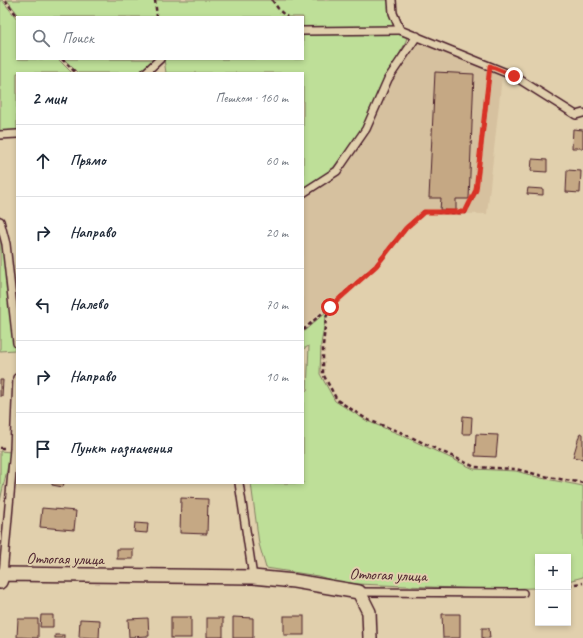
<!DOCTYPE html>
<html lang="ru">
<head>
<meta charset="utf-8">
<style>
  body { margin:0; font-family:Caveat,sans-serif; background:#f2f2f3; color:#1f2937 }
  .controls { position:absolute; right:12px; bottom:12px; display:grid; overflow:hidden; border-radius:0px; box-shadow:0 2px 6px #0003 }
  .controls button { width:36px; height:36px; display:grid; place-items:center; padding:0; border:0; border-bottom:1px solid #e0e1e3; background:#fff; color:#1f2937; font:20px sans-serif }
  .stop { position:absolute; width:12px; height:12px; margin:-9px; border:3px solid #d93025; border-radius:50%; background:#fff }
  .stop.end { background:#d93025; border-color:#fff; box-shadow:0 1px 4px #0008 }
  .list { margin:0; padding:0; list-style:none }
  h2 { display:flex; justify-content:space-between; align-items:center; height:52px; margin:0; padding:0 16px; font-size:17px }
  h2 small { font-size:13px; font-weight:400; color:#747a83 }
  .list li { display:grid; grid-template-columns:26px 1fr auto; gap:12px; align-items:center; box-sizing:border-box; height:72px; padding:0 16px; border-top:1px solid #e0e1e3 }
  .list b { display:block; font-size:15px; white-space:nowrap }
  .list em { font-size:13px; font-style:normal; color:#747a83 }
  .icon { flex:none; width:22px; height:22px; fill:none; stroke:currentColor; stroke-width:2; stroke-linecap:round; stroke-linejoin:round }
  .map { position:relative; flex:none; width:583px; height:638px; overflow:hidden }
  .search { position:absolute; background:#fff; box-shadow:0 2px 6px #0003; left:16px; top:16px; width:288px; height:44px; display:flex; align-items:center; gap:10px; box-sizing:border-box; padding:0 14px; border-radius:0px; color:#747a83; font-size:15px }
  .panel { position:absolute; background:#fff; box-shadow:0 2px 6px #0003; left:16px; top:72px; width:288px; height:412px; border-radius:0px }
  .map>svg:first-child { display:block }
  .built { fill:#d6c19f }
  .green { fill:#bedf98; stroke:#847f62 }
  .building { fill:#c5a884; stroke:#4a1f2b }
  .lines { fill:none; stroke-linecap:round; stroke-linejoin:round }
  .service-casing { stroke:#4a1f2b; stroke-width:10 }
  .minor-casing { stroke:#4a1f2b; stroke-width:16 }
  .path { stroke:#4a1f2b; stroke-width:2.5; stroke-dasharray:4 3; stroke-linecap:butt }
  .service { stroke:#e1d0ad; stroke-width:7 }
  .minor { stroke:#e1d0ad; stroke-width:13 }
  .route { stroke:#d93025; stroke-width:5 }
  .labels { text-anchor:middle; stroke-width:4; stroke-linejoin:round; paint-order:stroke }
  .street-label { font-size:16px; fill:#4a1f2b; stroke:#e1d0ad }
</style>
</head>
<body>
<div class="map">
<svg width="583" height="638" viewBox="0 0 583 638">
  <rect width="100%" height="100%" fill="#e1d0ad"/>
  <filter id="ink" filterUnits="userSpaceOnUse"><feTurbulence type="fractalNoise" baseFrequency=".025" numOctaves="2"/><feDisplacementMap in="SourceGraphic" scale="8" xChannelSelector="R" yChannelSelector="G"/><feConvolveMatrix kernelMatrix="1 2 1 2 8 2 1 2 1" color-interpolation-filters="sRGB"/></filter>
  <g filter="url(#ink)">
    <polygon class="built" points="418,41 502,76 487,214 419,213 405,226 374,264 303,327 303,197 338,173 390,83"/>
    <g class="green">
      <polygon points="0,0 2,0 17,19 17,59 58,59 72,73 17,73 17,130 0,131"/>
      <polygon points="7,0 390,0 395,27 303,28 303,17 20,17"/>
      <polygon points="398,34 407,37 405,44 386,77 363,128 333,168 303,191 303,73 166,73 164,59 303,59 303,35"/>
      <polygon points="64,59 158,59 143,73 78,73"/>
      <polygon points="0,231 3,245 15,350 0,351"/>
      <polygon points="327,311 321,344 320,374 335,401 367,421 399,434 474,469 516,471 541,478 583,486 583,577 568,581 568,557 538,557 538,588 479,589 357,584 335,581 318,576 266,568 259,544 251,483 303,483 303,392 307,390 309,346 303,349 303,332"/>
      <polygon points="0,451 11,452 0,501"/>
    </g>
    <g class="building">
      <polygon points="435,72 474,74 469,199 456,199 456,211 440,210 441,198 429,198"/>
      <polygon points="573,129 583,130 583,148 572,148"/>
      <polygon points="532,159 547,160 547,172 531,171"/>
      <polygon points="567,170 581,171 580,193 566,192"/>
      <polygon points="528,188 543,189 543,195 527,194"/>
      <polygon points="0,380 3,380 2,396 0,396"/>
      <polygon points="463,416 472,417 471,434 462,434"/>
      <polygon points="580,433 583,434 583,459 573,457"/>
      <polygon points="476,434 498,435 496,457 475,456"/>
      <polygon points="52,483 64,483 63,487 52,485"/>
      <polygon points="181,498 208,499 207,534 180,533"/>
      <polygon points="42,508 76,511 74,530 40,527"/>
      <polygon points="135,523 148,524 147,533 134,532"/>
      <rect x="117" y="549" width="16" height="10"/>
      <polygon points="442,614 460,614 460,638 443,638"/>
      <polygon points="41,615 53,615 53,627 40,627"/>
      <rect x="284" y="616" width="20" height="19"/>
      <rect x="171" y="617" width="20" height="21"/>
      <polygon points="233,617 253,618 253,638 233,638"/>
      <polygon points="148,618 149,636 129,637 128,619"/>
      <rect x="207" y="618" width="16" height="19"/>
      <polygon points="18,619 38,619 38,638 17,637"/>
      <polygon points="80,619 100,620 99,638 79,637"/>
      <polygon points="482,628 489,628 490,638 482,638"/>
      <rect x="55" y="635" width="9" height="3"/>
    </g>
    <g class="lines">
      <defs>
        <g id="service">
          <polyline points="392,0 393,13 400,30 514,76 576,115 583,113"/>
          <polyline points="303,31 400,30"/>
          <polyline points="145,73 160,59"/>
          <polyline points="0,135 17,134"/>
          <polyline points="303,193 337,171 366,129 388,79 417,36"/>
          <polyline points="0,221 6,244 17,343"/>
          <polyline points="239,483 253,577"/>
          <polyline points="3,574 14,449 17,378"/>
          <polyline points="359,592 523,593"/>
        </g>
        <polyline id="minor" points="0,582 3,574 253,577 294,581 359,592 369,612 370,638"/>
      </defs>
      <use href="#service" class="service-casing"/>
      <use href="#minor" class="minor-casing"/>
      <g class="path">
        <polyline points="5,0 18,17"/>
        <polyline points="155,0 157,17"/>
        <polyline points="272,0 280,11 287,17"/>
        <polyline points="62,59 76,73"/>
        <polyline points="330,307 326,318 323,346 323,374 337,400 368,420 400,432 475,467 516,469 543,476 583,483"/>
        <polyline points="303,330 376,266 406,228 424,212 465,213 476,190 489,76"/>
        <polyline points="0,448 6,448"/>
        <polyline points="568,585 583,583"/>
      </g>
      <use href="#service" class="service"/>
      <use href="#minor" class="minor"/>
    </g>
  </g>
  <g class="lines" filter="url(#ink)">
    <polyline class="route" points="330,307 376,266 406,228 424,212 465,212 476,190 490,66 514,76"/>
  </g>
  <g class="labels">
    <g class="street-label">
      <text transform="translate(65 558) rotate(1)" y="6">Отлогая улица</text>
      <text transform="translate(388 574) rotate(2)" y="6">Отлогая улица</text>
    </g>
  </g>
</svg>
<div class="controls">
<button>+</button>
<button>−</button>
</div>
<div class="stop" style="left:330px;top:307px"></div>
<div class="stop end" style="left:514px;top:76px"></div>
<div class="search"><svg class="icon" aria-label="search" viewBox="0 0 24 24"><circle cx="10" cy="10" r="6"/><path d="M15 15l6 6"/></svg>Поиск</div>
<section class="panel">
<h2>2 мин<small>Пешком · 160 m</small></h2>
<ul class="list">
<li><svg class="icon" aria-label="ahead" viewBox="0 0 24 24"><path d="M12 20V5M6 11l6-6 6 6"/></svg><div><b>Прямо</b></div><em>60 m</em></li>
<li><svg class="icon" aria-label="right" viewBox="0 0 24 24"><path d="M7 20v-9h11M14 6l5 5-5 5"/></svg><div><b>Направо</b></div><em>20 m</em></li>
<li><svg class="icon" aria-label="left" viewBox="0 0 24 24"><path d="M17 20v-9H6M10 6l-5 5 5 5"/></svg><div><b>Налево</b></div><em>70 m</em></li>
<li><svg class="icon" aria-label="right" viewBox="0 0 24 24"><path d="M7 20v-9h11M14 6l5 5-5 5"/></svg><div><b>Направо</b></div><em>10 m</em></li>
<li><svg class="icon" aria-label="arrive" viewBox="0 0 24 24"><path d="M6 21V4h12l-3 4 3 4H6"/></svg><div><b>Пункт назначения</b></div></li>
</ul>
</section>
</div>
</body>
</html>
